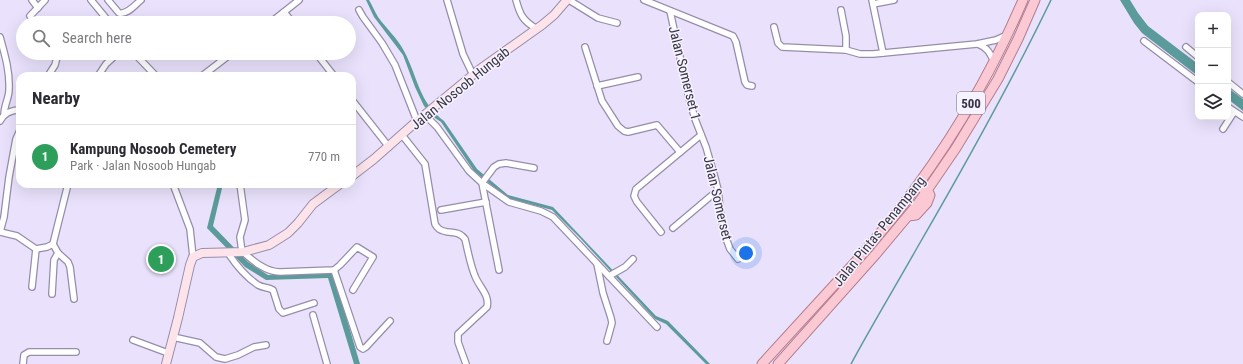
<!DOCTYPE html>
<html lang="en">
<head>
<meta charset="utf-8">
<style>
  body { margin:0; font-family:"Roboto Condensed",sans-serif; background:#f7f7f7; color:#2b2b33 }
  .controls { position:absolute; right:12px; top:12px; display:grid; overflow:hidden; border-radius:8px; box-shadow:0 4px 16px #0002 }
  .controls button { width:36px; height:36px; display:grid; place-items:center; padding:0; border:0; border-bottom:1px solid #e1e1e2; background:#fff; color:#2b2b33; font:20px sans-serif }
  .you { position:absolute; left:746px; top:253px; width:14px; height:14px; margin:-10px; border:3px solid #fff; border-radius:50%; background:#1a73e8; box-shadow:0 0 0 6px #1a73e833 }
  .badge { display:grid; place-items:center; width:26px; height:26px; border-radius:50%; background:#7c3aed; color:#fff; font-size:13px; font-weight:700 }
  .pin { position:absolute; translate:-50% -50%; border:2px solid #fff; box-shadow:0 1px 4px #0006 }
  .list { margin:0; padding:0; list-style:none }
  h2 { display:flex; justify-content:space-between; align-items:center; height:52px; margin:0; padding:0 16px; font-size:17px }
  h2 small { font-size:13px; font-weight:400; color:#7c7c81 }
  .list li { display:grid; grid-template-columns:26px 1fr auto; gap:12px; align-items:center; box-sizing:border-box; height:64px; padding:0 16px; border-top:1px solid #e1e1e2 }
  .list b { display:block; font-size:15px; white-space:nowrap }
  .list p { margin:0; font-size:13px; white-space:nowrap; color:#7c7c81 }
  .list em { font-size:13px; font-style:normal; color:#7c7c81 }
  .icon { flex:none; width:22px; height:22px; fill:none; stroke:currentColor; stroke-width:2; stroke-linecap:round; stroke-linejoin:round }
  .map { position:relative; flex:none; width:1243px; height:364px; overflow:hidden }
  .search { position:absolute; background:#fff; box-shadow:0 4px 16px #0002; left:16px; top:16px; width:340px; height:44px; display:flex; align-items:center; gap:10px; box-sizing:border-box; padding:0 14px; border-radius:22px; color:#7c7c81; font-size:15px }
  .panel { position:absolute; background:#fff; box-shadow:0 4px 16px #0002; left:16px; top:72px; width:340px; height:116px; border-radius:12px }
  .map>svg:first-child { display:block }
  .water { fill:#5c9b9b }
  .lines { fill:none; stroke-linecap:round; stroke-linejoin:round }
  .stream { stroke:#5c9b9b; stroke-width:1.5 }
  .minor-casing { stroke:#978dab; stroke-width:8 }
  .secondary-casing { stroke:#978dab; stroke-width:10 }
  .primary-casing { stroke:#b47d8e; stroke-width:11 }
  .minor { stroke:#fff; stroke-width:5.5 }
  .secondary { stroke:#fde4ea; stroke-width:8 }
  .primary { stroke:#fac9d4; stroke-width:9 }
  .labels { text-anchor:middle; stroke-width:3; stroke-linejoin:round; paint-order:stroke }
  .shield { fill:#f6f2ff; stroke:#716d7a; stroke-width:1 }
  .shield-label { font-size:13px; font-weight:bold; fill:#383441 }
  .street-label { font-size:14px; fill:#383441; stroke:#f6f2ff }
</style>
</head>
<body>
<div class="map">
<svg width="1243" height="364" viewBox="0 0 1243 364">
  <rect width="100%" height="100%" fill="#eae2fc"/>
  <g class="water">
    <path d="M366,0H369C372,5 375,12 378,17C386,28 398,39 404,51C418,77 418,101 444,121L477,169L508,195L553,207L656,316L668,321L710,364H706L666,324L655,319L580,238L552,210L507,198L474,171L441,122L435,118L424,106L415,87L403,55L374,17Z"/>
    <polygon points="1120,0 1130,0 1138,13 1148,26 1198,64 1198,76 1142,33 1134,23"/>
    <polygon points="1228,88 1243,99 1243,111 1228,99"/>
    <polygon points="218,184 223,184 213,226 248,262 268,275 333,272 360,364 354,364 328,278 266,280 245,267 207,228"/>
  </g>
  <g class="lines">
    <path class="stream" d="M851,364C872,325 895,287 917,248C964,167 1010,85 1051,0"/>
    <defs>
      <g id="minor">
        <polyline points="32,0 38,8"/>
        <polyline points="91,0 110,23"/>
        <path d="M108,0L119,13C127,15 135,5 141,0"/>
        <polyline points="447,0 463,54 473,75"/>
        <path d="M516,0C520,15 523,21 537,29"/>
        <polyline points="569,0 598,18 617,23"/>
        <polyline points="644,0 733,36 736,42 745,82 747,85 752,86"/>
        <polyline points="872,0 883,53"/>
        <polyline points="873,4 894,0"/>
        <polyline points="359,10 363,17 382,43 395,65 417,121"/>
        <polyline points="841,10 846,36 846,50"/>
        <polyline points="670,11 688,94 695,119 706,147 715,178 718,190 721,218 727,241 730,249 738,259"/>
        <polyline points="284,12 293,23"/>
        <polyline points="30,16 45,0"/>
        <polyline points="270,23 299,0"/>
        <polyline points="774,27 778,43 782,47 846,50 860,54 873,54 977,44 996,40 1007,35"/>
        <path d="M0,37C5,55 10,72 9,90C9,98 4,105 4,115"/>
        <polyline points="1144,41 1198,82"/>
        <path d="M978,44C988,48 990,53 994,62"/>
        <polyline points="585,47 602,101 618,126 624,131 628,132 657,125 680,152"/>
        <polyline points="1186,47 1198,57"/>
        <polyline points="134,53 156,76"/>
        <polyline points="316,53 334,76"/>
        <polyline points="48,76 55,65 58,53"/>
        <polyline points="98,76 106,64 118,53"/>
        <polyline points="202,76 232,53"/>
        <polyline points="1228,82 1243,94"/>
        <polyline points="597,86 638,77"/>
        <polyline points="352,100 389,147"/>
        <polyline points="1228,107 1243,117"/>
        <polyline points="425,115 437,127 469,171 482,183 509,202 541,211 553,217 657,327"/>
        <path d="M0,121C4,113 11,110 20,110"/>
        <polyline points="1223,129 1234,112"/>
        <path d="M402,135L425,164L435,224C435,225 439,229 439,229C448,235 458,229 465,239C468,251 470,264 475,276C479,287 490,295 487,307L458,334V342L466,364"/>
        <polyline points="173,184 190,229 193,257"/>
        <polyline points="240,184 245,220 240,237 242,252"/>
        <polyline points="441,210 486,202"/>
        <polyline points="673,228 718,190"/>
        <polyline points="0,232 17,236 36,249 47,247 53,244 68,184"/>
        <polyline points="0,232 4,217 9,177 16,139 20,130"/>
        <polyline points="661,232 637,202 634,196 636,189 701,135"/>
        <polyline points="53,244 58,253 68,262 70,267 74,299"/>
        <path d="M243,252C253,261 266,272 280,272L334,270L340,265L357,247L373,257L353,290"/>
        <path d="M228,253C236,265 246,277 258,285C263,288 268,287 273,290L279,309L283,313L314,303"/>
        <polyline points="597,264 603,293 611,318 612,323 607,341"/>
        <polyline points="334,270 360,347 363,349 366,347 390,321"/>
        <polyline points="499,270 482,183 494,167 499,164 506,163 534,168"/>
        <polyline points="609,276 625,267 633,259"/>
        <polyline points="32,287 36,249"/>
        <polyline points="52,294 54,260 58,253"/>
        <polyline points="313,315 327,364"/>
        <polyline points="173,337 200,343 216,357 225,359 238,355 254,347 266,345"/>
        <polyline points="133,340 168,353"/>
        <polyline points="23,364 24,355 29,352 76,352"/>
      </g>
      <g id="secondary">
        <polyline points="352,176 374,159 417,121 480,69 542,25 554,15 567,0"/>
        <polyline points="166,364 178,318 190,265 193,257 202,253 243,252 269,245 288,233 298,223 313,204 340,184"/>
      </g>
      <g id="primary">
        <polyline points="908,216 916,215 927,203 930,195 927,190 923,189"/>
        <path d="M762,364C794,329 826,294 858,259C870,245 883,230 895,215C947,149 990,77 1023,0"/>
        <polyline points="778,364 876,254 917,205 956,148 998,79 1018,39 1035,0"/>
      </g>
    </defs>
    <use href="#minor" class="minor-casing"/>
    <use href="#secondary" class="secondary-casing"/>
    <use href="#primary" class="primary-casing"/>
    <use href="#minor" class="minor"/>
    <use href="#secondary" class="secondary"/>
    <use href="#primary" class="primary"/>
  </g>
  <g class="labels">
    <rect class="shield" x="957" y="92" width="28" height="22" rx="3"/>
    <g class="shield-label">
      <text x="971" y="108">500</text>
    </g>
    <g class="street-label">
      <text transform="translate(685 73) rotate(76)" y="5">Jalan Somerset 1</text>
      <text transform="translate(460 88) rotate(-39)" y="5">Jalan Nosoob Hungab</text>
      <text transform="translate(718 198) rotate(77)" y="5">Jalan Somerset</text>
      <text transform="translate(879 231) rotate(-51)" y="5">Jalan Pintas Penampang</text>
    </g>
  </g>
</svg>
<div class="controls">
<button>+</button>
<button>−</button>
<button><svg class="icon" aria-label="layers" viewBox="0 0 24 24"><path d="M12 4l9 5-9 5-9-5zM3 14l9 5 9-5"/></svg></button>
</div>
<div class="you"></div>
<div class="pin badge" style="left:161px;top:259px;background:#2e9e5b">1</div>
<div class="search"><svg class="icon" aria-label="search" viewBox="0 0 24 24"><circle cx="10" cy="10" r="6"/><path d="M15 15l6 6"/></svg>Search here</div>
<section class="panel">
<h2>Nearby<small></small></h2>
<ul class="list">
<li><span class="badge" style="background:#2e9e5b">1</span><div><b>Kampung Nosoob Cemetery</b><p>Park · Jalan Nosoob Hungab</p></div><em>770 m</em></li>
</ul>
</section>
</div>
</body>
</html>
